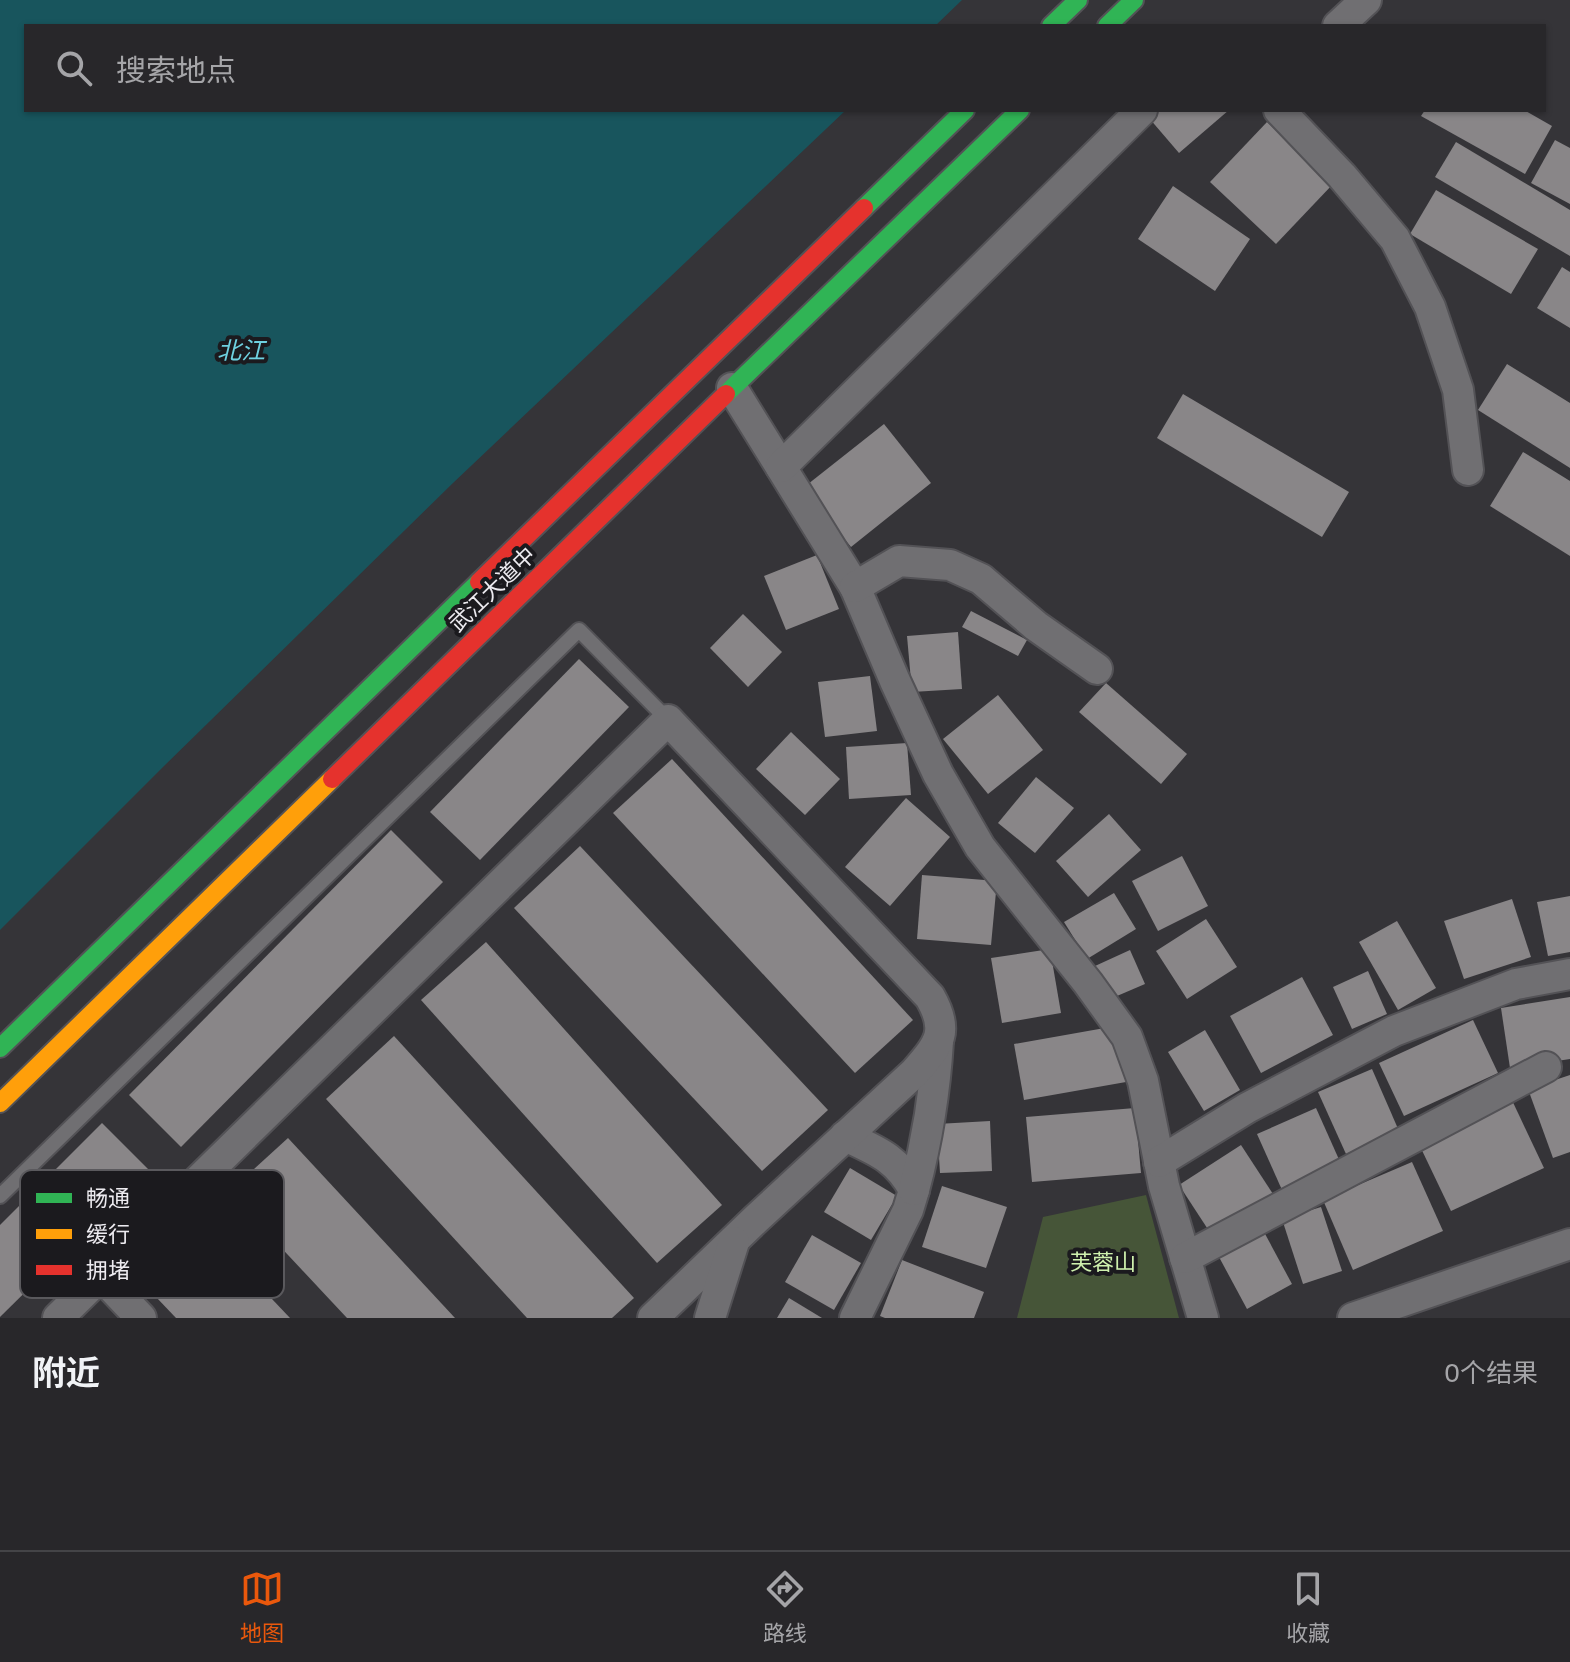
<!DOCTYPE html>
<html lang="zh">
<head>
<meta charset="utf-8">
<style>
  body { margin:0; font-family:"Golos Text","Noto Sans SC",sans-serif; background:#343336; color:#f1f3f6 }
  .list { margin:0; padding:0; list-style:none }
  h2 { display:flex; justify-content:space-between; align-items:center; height:104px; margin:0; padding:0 32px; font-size:34px }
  h2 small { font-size:26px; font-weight:400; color:#a5a5a8 }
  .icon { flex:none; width:44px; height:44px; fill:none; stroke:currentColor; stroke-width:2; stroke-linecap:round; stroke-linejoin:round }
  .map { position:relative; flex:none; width:1570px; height:1318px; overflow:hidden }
  .search { position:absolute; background:#28272a; box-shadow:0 2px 6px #0004; left:24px; right:24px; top:24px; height:88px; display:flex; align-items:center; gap:20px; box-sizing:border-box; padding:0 28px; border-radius:0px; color:#a5a5a8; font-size:30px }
  .sheet { height:232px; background:#28272a }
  nav { display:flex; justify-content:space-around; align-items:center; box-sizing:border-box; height:112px; border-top:2px solid #444447; background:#28272a; font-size:22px; color:#a5a5a8 }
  nav a { display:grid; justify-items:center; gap:4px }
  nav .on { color:#ea580c }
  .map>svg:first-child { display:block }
  .green { fill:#465538 }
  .water { fill:#18555d }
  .building { fill:#898688 }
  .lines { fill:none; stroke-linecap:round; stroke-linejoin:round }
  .lane-casing { stroke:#535256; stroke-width:18 }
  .street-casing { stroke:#535256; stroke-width:34 }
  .fast-casing { stroke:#535256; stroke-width:22 }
  .slow-casing { stroke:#535256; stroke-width:22 }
  .jam-casing { stroke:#535256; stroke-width:22 }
  .lane { stroke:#706f72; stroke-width:14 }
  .street { stroke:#706f72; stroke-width:30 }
  .fast { stroke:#30b455; stroke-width:18 }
  .slow { stroke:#ff9f0a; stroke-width:18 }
  .jam { stroke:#e5322d; stroke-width:18 }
  .labels { text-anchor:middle; stroke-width:8; stroke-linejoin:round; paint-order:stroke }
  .street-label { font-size:22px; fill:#edebf0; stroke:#1b1a1e }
  .park-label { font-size:22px; fill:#cff1ae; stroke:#1b1a1e }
  .water-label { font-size:24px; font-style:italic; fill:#6ed1e0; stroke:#1b1a1e }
  .key { fill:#1b1a1e; stroke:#5a595d; stroke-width:2 }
  .key-label { font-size:22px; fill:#edebf0 }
</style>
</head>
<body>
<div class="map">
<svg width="1570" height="1318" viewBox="0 0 1570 1318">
  <rect width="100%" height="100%" fill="#353438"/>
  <polygon class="green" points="1146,1195 1179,1318 1017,1318 1043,1217"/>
  <polygon class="water" points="0,0 962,0 935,26 26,26 26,110 846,110 453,483 163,767 0,930"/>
  <g class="building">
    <polygon points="1159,110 1229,110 1179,153 1149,118"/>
    <polygon points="1425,110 1524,110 1552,126 1525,174 1421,116"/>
    <polygon points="1267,122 1333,184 1276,244 1210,182"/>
    <polygon points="1555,140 1570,148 1570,204 1531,183"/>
    <polygon points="1456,142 1570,210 1570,256 1435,177"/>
    <polygon points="1173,186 1250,239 1215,291 1138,239"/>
    <polygon points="1436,190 1538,249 1511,294 1410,234"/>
    <polygon points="1562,267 1570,272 1570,328 1537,308"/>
    <polygon points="1507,364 1570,403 1570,468 1478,410"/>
    <polygon points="1183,394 1349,492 1322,537 1157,438"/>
    <polygon points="884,424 931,483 851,547 803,488"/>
    <polygon points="1523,452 1570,481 1570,556 1490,506"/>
    <polygon points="817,555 839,609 786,630 764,576"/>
    <polygon points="971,611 1027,640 1018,656 962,627"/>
    <polygon points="743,614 782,652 748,687 710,648"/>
    <polygon points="958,632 962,689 912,692 907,636"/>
    <polygon points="579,659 629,707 480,860 430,812"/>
    <polygon points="870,676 877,731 825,737 818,682"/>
    <polygon points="1106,683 1187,754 1161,784 1079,712"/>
    <polygon points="998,695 1043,750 988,794 943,739"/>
    <polygon points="791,732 840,779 805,815 756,769"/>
    <polygon points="907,743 911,795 849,799 846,747"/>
    <polygon points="672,759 913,1020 855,1073 613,813"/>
    <polygon points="1036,777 1074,808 1035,853 998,823"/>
    <polygon points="906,798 950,837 890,906 845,867"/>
    <polygon points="1109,814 1141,850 1088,897 1056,861"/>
    <polygon points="391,830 443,882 181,1147 129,1095"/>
    <polygon points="580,846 828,1110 762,1171 514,908"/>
    <polygon points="1182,856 1208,906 1158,931 1132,881"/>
    <polygon points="922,875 997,881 991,945 917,939"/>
    <polygon points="1114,893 1136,929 1087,959 1064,922"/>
    <polygon points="1570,896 1570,952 1548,956 1537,902"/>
    <polygon points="1512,899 1531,957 1464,979 1444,921"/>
    <polygon points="1206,919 1237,967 1187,999 1156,951"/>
    <polygon points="1397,921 1436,988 1398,1010 1359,942"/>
    <polygon points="486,942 722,1205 657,1263 421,1000"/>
    <polygon points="1050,949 1061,1013 1002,1023 991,958"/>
    <polygon points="1130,950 1145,984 1110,999 1095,966"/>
    <polygon points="1368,971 1387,1014 1352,1029 1333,987"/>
    <polygon points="1302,977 1333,1035 1261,1073 1230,1016"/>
    <polygon points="1570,997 1570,1059 1510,1068 1501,1008"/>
    <polygon points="1473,1020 1498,1073 1404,1116 1379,1063"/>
    <polygon points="1116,1026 1126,1082 1024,1100 1014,1044"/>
    <polygon points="1205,1030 1240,1090 1204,1111 1168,1052"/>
    <polygon points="394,1036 634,1298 612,1318 527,1318 326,1099"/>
    <polygon points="1372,1069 1399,1131 1346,1154 1318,1092"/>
    <polygon points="1570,1075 1570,1152 1553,1158 1528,1089"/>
    <polygon points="1510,1096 1544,1168 1451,1211 1417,1140"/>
    <polygon points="1135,1108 1141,1173 1032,1182 1026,1117"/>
    <polygon points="1316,1108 1341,1164 1282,1190 1257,1134"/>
    <polygon points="990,1121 992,1171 940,1173 937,1124"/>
    <polygon points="102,1123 149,1170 0,1317 0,1225"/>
    <polygon points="288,1138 455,1318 347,1318 229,1192"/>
    <polygon points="1241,1145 1273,1194 1211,1234 1179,1185"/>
    <polygon points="1412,1162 1443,1231 1353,1270 1323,1200"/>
    <polygon points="850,1168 897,1196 871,1240 824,1212"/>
    <polygon points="942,1186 1007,1207 986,1268 922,1247"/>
    <polygon points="1321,1207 1342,1271 1303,1284 1282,1219"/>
    <polygon points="196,1219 290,1318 176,1318 136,1276"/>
    <polygon points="1264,1232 1292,1284 1247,1309 1219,1257"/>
    <polygon points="812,1235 861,1263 834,1310 785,1282"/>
    <polygon points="902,1260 984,1292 974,1318 885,1318 880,1316"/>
    <polygon points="789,1298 822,1318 777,1318"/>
  </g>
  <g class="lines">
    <defs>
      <polyline id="lane" points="0,1196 579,630 668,720"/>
      <g id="street">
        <polyline points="1338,26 1366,0"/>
        <polyline points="1279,110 1342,176 1395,239 1430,307 1458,390 1468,470"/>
        <polyline points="732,388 855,587 895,681 938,774 980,847 1088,983 1127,1037 1143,1081 1164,1186 1203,1318"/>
        <polyline points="781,467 1142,110"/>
        <polyline points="855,587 899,561 950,565 981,579 1036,626 1097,669"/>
        <path d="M845,1136C877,1151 897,1158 914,1190L908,1210L855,1318"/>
        <polyline points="1159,1162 1247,1108 1394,1031 1516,984 1570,974"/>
        <path d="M914,1190C927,1141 935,1092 938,1041"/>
        <polyline points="1185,1258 1546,1067"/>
        <polyline points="101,1276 141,1318"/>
        <path d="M58,1318L668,720L930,997C950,1032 939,1044 915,1072L756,1219L653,1318"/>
        <polyline points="710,1318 734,1242"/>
        <polyline points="1353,1318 1570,1244"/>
      </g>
      <g id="fast">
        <polyline points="1051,26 1078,0"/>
        <polyline points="1107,26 1134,0"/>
        <polyline points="864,208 965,110"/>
        <polyline points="726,394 1020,110"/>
        <polyline points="0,1048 479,582"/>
      </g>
      <polyline id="slow" points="0,1103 332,779"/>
      <g id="jam">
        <polyline points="479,582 864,208"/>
        <polyline points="332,779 726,394"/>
      </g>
    </defs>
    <use href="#lane" class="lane-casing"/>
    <use href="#street" class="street-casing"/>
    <use href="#fast" class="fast-casing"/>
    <use href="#slow" class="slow-casing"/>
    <use href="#jam" class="jam-casing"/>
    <use href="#lane" class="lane"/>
    <use href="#street" class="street"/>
    <use href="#fast" class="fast"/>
    <use href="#slow" class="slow"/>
    <use href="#jam" class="jam"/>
  </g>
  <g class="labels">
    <g class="street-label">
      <text transform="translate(492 589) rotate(-44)" y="8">武江大道中</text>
    </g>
    <g class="park-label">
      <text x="1103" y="1270">芙蓉山</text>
    </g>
    <g class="water-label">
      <text x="241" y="359">北江</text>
    </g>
  </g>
  <rect x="20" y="1170" width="264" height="128" rx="12" class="key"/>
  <rect x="36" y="1193" width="36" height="10" fill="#30b455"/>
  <rect x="36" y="1229" width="36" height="10" fill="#ff9f0a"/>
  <rect x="36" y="1265" width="36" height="10" fill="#e5322d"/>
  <g class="key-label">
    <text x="86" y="1206">畅通</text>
    <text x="86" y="1242">缓行</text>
    <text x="86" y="1278">拥堵</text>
  </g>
</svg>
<div class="search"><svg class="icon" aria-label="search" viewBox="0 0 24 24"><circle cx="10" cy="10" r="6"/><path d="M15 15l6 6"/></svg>搜索地点</div>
</div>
<section class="sheet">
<h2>附近<small>0个结果</small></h2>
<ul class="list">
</ul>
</section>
<nav>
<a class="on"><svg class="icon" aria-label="map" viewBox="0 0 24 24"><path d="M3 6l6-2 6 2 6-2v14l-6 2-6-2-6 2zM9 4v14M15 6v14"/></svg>地图</a>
<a><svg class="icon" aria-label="directions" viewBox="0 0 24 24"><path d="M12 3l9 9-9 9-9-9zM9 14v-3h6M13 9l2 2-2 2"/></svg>路线</a>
<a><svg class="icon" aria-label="saved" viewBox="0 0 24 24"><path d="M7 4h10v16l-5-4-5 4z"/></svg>收藏</a>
</nav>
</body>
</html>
